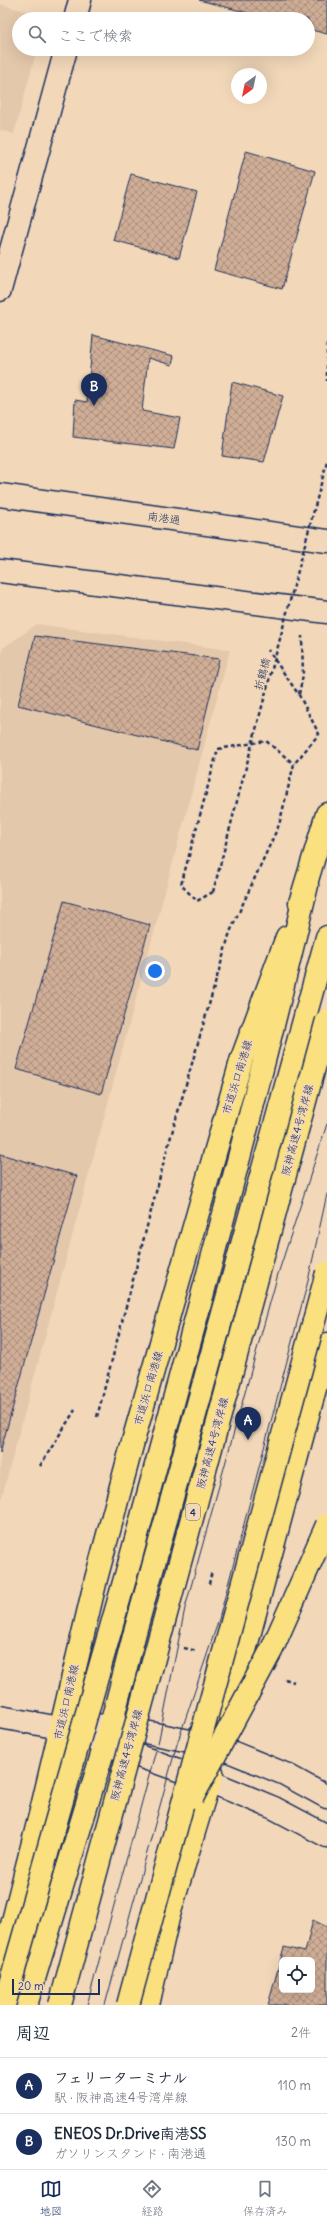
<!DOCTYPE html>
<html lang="ja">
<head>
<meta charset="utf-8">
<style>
  body { margin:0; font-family:Delius,"Klee One",sans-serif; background:#f2f2f3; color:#1f2937 }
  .controls { position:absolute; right:12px; bottom:12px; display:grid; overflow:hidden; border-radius:6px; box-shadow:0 4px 16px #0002 }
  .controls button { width:36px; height:36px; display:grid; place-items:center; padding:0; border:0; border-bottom:1px solid #e0e1e3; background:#fff; color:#1f2937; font:20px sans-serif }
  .compass { position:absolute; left:231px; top:68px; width:36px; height:36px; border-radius:50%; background:#fff; box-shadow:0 4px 16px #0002; rotate:213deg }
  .scale { position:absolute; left:12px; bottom:10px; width:88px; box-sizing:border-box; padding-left:4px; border:2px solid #1b2f5e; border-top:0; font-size:11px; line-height:14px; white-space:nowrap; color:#1b2f5e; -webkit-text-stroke:3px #f2d8b9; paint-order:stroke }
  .you { position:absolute; left:155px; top:971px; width:14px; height:14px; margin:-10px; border:3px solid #fff; border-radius:50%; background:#1a73e8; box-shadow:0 0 0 6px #1a73e833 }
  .badge { display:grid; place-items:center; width:26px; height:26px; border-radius:50%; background:#1b2f5e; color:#fff; font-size:13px; font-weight:700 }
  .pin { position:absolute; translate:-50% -33px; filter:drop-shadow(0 1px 2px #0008) }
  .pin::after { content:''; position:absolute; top:21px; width:14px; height:12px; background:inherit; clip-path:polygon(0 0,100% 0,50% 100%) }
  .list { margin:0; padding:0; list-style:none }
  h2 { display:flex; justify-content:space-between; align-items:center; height:52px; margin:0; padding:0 16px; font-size:17px }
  h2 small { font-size:13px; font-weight:400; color:#747a83 }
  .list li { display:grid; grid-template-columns:26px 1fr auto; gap:12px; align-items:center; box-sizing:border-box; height:56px; padding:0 16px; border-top:1px solid #e0e1e3 }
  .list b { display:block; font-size:15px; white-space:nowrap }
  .list p { margin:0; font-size:13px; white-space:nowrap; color:#747a83 }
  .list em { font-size:13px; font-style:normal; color:#747a83 }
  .icon { flex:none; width:22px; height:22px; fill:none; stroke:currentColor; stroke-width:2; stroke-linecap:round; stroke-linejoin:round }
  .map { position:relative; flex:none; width:327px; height:2005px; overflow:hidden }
  .search { position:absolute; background:#fff; box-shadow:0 4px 16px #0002; left:12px; right:12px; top:12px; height:44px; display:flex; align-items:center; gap:10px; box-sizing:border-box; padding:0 14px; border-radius:22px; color:#747a83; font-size:15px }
  .sheet { height:164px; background:#fff }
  nav { display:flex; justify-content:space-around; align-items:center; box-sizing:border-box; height:56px; border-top:1px solid #e0e1e3; background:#fff; font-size:11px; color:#747a83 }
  nav a { display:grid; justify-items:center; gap:2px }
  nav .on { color:#1b2f5e }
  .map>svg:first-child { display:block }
  .built { fill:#e4c8ac }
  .building { fill:url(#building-cross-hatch); stroke:#1b2f5e; fill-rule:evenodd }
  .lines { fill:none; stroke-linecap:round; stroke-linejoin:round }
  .tertiary-casing { stroke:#1b2f5e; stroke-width:25 }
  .primary-casing { stroke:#1b2f5e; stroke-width:25 }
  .motorway-casing { stroke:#1b2f5e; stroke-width:25 }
  .path { stroke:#1b2f5e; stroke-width:2.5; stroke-dasharray:4 3; stroke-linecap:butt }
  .tertiary { stroke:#f2d8b9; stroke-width:22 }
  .primary { stroke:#fbe080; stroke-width:22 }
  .motorway { stroke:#fbe080; stroke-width:22 }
  .tram { stroke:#1b2f5e; stroke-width:1 }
  .motorway-bridge-casing { stroke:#1b2f5e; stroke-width:25; stroke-linecap:butt }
  .path-bridge { stroke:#1b2f5e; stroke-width:2.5; stroke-dasharray:4 3; stroke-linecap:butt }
  .motorway-bridge { stroke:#fbe080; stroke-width:22 }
  .labels { text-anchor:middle; stroke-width:3; stroke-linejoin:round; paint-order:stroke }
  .shield { fill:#f2d8b9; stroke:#5c6279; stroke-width:1 }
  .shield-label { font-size:10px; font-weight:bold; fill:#1b2f5e }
  .street-label { font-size:11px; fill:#1b2f5e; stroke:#f2d8b9 }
</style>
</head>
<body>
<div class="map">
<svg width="327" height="2005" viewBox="0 0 327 2005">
  <defs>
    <pattern id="building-cross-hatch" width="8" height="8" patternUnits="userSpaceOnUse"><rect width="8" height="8" fill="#d0ae96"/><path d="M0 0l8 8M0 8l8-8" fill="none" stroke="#a88e7e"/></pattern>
  </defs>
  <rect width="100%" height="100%" fill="#f2d8b9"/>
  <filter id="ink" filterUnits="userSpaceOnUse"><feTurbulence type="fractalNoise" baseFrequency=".025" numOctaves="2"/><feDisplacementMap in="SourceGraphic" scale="8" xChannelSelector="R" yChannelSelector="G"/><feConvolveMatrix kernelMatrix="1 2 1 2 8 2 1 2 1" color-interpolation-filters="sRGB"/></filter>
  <g filter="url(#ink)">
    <g class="built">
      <polygon points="0,4 46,17 45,19 19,19 19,49 37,49 14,134 0,130"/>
      <polygon points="37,624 230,650 0,1504 0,661 3,648"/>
    </g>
    <g class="building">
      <polygon points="199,0 327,0 327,34 308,29 308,19 271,19"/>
      <polygon points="246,151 315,171 282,289 214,270"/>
      <polygon points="131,174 197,192 179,258 113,240"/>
      <polygon points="93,335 174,356 172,365 148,358 142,411 180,418 174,449 73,437 75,400 87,402"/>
      <polygon points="232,382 283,396 264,462 222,456"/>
      <polygon points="35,636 219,659 197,750 18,705"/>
      <polygon points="64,901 150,925 101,1094 16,1069"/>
      <polygon points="0,1154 77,1176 0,1453"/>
      <path d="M313,1920L327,1927V2005H268L284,1947L305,1952ZM282,1960H312V1990H282Z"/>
    </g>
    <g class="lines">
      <defs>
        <g id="tertiary">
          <polyline points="75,19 80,0"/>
          <polyline points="0,290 66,49"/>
          <polyline points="0,495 327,541"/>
          <polyline points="0,571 327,612"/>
          <polyline points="0,1717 60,1728 209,1781 274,1808 327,1836"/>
          <polyline points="93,1726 111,1725 219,1747 285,1774 327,1797"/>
        </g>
        <g id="primary">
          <polyline points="300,903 327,814"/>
          <polyline points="224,1729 327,1344"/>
          <polyline points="0,1972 42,1807 96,1579 135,1434 242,1058 287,937"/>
          <polyline points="26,2005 111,1725 135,1632 327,937"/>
          <polyline points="148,2005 168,1918 212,1772"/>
        </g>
        <path id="motorway" d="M130,1561C191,1336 254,1112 307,885"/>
      </defs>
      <use href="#tertiary" class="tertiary-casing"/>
      <use href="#primary" class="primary-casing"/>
      <use href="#motorway" class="motorway-casing"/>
      <g class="path">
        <polyline points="327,344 327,381"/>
        <polyline points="299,694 303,675 302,636"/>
        <polyline points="213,892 197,901 181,885 218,749 266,741 294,764"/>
        <polyline points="97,1417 167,1150 230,932 279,825 294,764 319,734 299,695 268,650"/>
        <polyline points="40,1466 75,1410"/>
        <polyline points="209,1584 212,1571"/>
        <polyline points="184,1648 197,1651"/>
        <polyline points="285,1679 294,1682"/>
      </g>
      <use href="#tertiary" class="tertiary"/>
      <use href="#primary" class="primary"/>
      <use href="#motorway" class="motorway"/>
      <g class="tram">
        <polyline points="87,2005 159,1739 185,1608 278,1274 327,1124"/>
        <polyline points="105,2005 177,1744 219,1619 308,1281 327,1194"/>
      </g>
      <defs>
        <g id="motorway-bridge">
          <polyline points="192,1798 272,1649 327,1525"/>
          <polyline points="4,2005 130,1561"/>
          <polyline points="60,2005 327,1020"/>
          <polyline points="128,2005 327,1273"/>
        </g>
      </defs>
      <use href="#motorway-bridge" class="motorway-bridge-casing"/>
      <polyline class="path-bridge" points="213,892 327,461"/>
      <use href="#motorway-bridge" class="motorway-bridge"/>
    </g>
  </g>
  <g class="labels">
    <rect class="shield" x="186" y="1504" width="14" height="16" rx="3"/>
    <g class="shield-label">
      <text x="193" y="1516">4</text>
    </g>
    <g class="street-label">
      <text transform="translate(164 518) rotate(8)" y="4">南港通</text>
      <text transform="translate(262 674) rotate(-75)" y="4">折鶴橋</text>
      <text transform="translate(237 1077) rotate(-73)" y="4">市道浜口南港線</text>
      <text transform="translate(297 1130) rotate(-75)" y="4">阪神高速4号湾岸線</text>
      <text transform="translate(148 1388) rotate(-74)" y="4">市道浜口南港線</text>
      <text transform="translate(212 1443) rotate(-75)" y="4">阪神高速4号湾岸線</text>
      <text transform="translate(66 1702) rotate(-77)" y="4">市道浜口南港線</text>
      <text transform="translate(126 1755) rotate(-75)" y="4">阪神高速4号湾岸線</text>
    </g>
  </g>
</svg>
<div class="controls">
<button><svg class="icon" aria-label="locate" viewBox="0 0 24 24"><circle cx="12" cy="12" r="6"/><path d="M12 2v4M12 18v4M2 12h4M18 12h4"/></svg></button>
</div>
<svg class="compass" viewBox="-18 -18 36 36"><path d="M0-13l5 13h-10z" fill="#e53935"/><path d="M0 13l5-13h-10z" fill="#747a83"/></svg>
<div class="scale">20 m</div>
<div class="you"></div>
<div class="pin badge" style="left:248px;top:1440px">A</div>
<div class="pin badge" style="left:94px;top:406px">B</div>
<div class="search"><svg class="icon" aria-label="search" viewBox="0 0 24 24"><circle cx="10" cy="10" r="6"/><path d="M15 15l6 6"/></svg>ここで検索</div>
</div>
<section class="sheet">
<h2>周辺<small>2件</small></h2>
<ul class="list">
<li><span class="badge">A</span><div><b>フェリーターミナル</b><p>駅 · 阪神高速4号湾岸線</p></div><em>110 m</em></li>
<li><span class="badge">B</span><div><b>ENEOS Dr.Drive南港SS</b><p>ガソリンスタンド · 南港通</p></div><em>130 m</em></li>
</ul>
</section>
<nav>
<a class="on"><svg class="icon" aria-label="map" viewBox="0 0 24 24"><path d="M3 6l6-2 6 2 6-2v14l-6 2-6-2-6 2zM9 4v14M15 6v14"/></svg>地図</a>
<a><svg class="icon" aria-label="directions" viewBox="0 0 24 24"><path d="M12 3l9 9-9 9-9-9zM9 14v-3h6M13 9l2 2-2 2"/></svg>経路</a>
<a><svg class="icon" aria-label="saved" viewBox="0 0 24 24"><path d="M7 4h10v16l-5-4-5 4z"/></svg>保存済み</a>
</nav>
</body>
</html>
